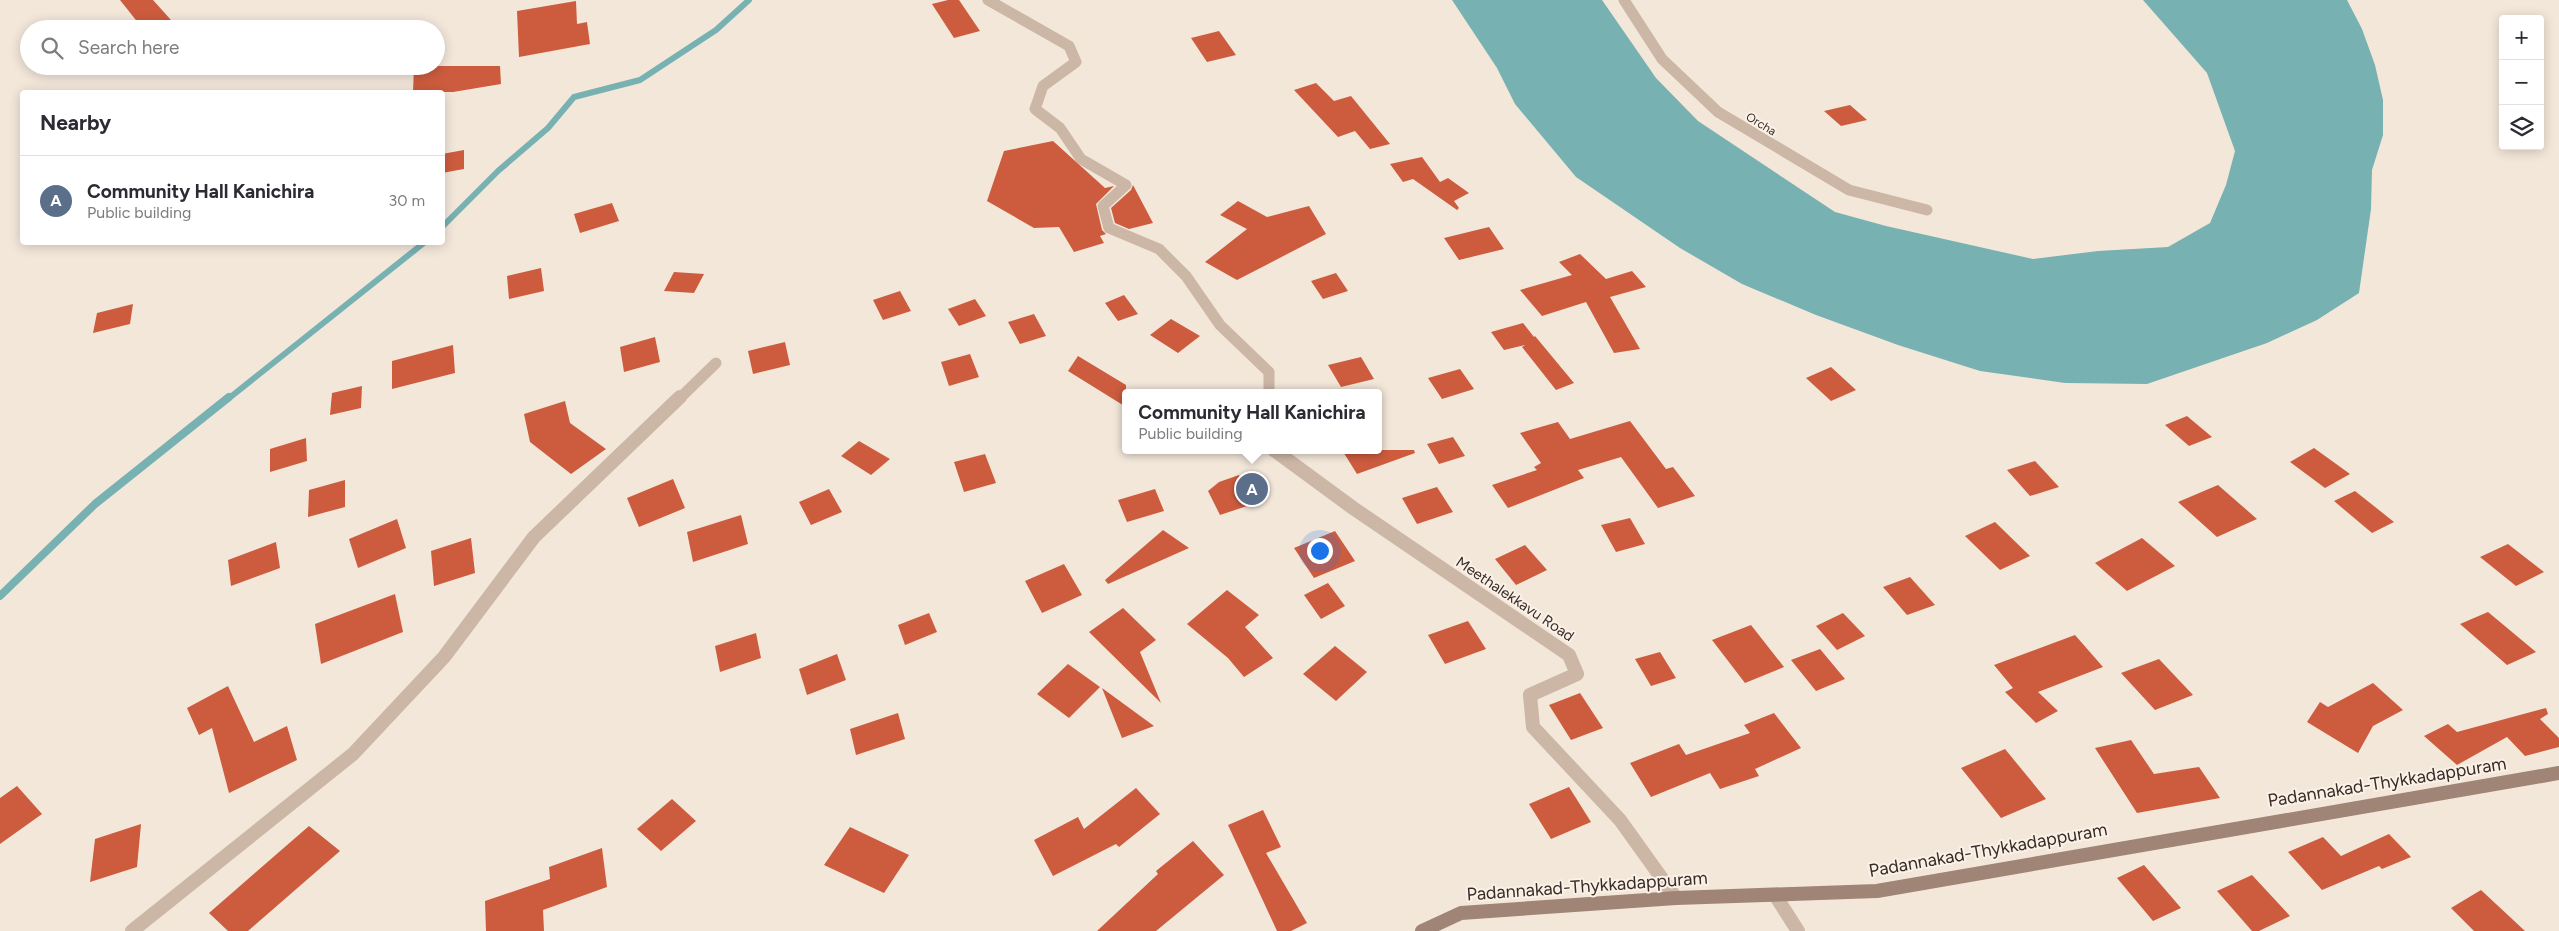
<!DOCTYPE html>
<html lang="en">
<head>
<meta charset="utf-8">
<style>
  body { margin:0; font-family:Figtree,sans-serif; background:#f2f2f3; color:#2b2b33 }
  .controls { position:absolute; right:15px; top:15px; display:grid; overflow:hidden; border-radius:5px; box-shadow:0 2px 12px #0003 }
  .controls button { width:45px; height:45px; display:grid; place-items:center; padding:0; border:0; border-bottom:1px solid #e1e1e2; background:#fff; color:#2b2b33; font:25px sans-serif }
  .you { position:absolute; left:1319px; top:550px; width:18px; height:18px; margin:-12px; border:4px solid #fff; border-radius:50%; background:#1a73e8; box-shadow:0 0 0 8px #1a73e833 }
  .badge { display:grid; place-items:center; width:32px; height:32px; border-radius:50%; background:#ea580c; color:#fff; font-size:16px; font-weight:700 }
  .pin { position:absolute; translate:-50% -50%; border:2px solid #fff; box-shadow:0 1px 5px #0006 }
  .popup { position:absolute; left:1122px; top:389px; width:260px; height:65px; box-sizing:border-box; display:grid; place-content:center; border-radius:5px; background:#fff; filter:drop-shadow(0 1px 4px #0005); font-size:16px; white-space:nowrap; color:#7c7c81 }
  .popup b { font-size:19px; color:#2b2b33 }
  .popup::after { content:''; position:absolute; left:50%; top:100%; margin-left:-10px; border:10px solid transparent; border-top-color:#fff }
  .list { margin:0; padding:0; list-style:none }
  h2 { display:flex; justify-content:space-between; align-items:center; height:65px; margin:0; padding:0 20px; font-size:21px }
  h2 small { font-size:16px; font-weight:400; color:#7c7c81 }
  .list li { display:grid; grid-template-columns:32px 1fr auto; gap:15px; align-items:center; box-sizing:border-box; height:90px; padding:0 20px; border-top:1px solid #e1e1e2 }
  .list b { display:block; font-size:19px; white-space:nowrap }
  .list p { margin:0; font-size:16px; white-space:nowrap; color:#7c7c81 }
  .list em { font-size:16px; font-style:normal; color:#7c7c81 }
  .icon { flex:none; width:28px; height:28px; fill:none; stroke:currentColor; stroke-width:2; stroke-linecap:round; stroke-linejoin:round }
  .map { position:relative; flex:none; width:2559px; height:931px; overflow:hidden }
  .search { position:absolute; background:#fff; box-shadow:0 2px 12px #0003; left:20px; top:20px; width:425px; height:55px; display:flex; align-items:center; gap:12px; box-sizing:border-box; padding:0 18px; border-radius:28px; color:#7c7c81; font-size:19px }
  .panel { position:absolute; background:#fff; box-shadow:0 2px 12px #0003; left:20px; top:90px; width:425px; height:155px; border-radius:5px }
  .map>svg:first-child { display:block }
  .water { fill:#77b1b2 }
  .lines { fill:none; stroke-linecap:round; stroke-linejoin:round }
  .stream-far1 { stroke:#77b1b2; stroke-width:6 }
  .stream { stroke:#77b1b2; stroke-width:8 }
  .building { fill:#cd5c3e }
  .street-far1 { stroke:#ccb6a5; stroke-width:11 }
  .street { stroke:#ccb6a5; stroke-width:14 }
  .secondary { stroke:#a08476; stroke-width:14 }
  .labels { text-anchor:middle; stroke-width:4; stroke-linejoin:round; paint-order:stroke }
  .far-street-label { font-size:12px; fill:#372c27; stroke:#fbf1e7 }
  .street-label { font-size:15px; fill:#372c27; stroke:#fbf1e7 }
  .near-street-label { font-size:18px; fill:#372c27; stroke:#fbf1e7 }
</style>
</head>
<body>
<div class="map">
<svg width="2559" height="931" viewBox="0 0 2559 931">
  <rect width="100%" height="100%" fill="#f3e7da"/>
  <polygon class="water" points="1452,0 1602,0 1656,78 1698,121 1835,212 1886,226 2033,259 2098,251 2168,247 2210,223 2226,185 2235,151 2207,73 2143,0 2347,0 2362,29 2375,65 2383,100 2383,135 2372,170 2371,209 2359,293 2317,320 2267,343 2147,384 2065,383 1980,371 1898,345 1816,315 1742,284 1680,248 1576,177 1515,104 1497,68"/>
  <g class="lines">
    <g class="stream-far1">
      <polyline points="442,227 498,171 548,128 574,97 640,80 716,30 749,0"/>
      <polyline points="228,399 425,242"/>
    </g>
    <polyline class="stream" points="0,596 95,504 229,397"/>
  </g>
  <g class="building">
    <polygon points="120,0 153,0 171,20 143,29"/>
    <polygon points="948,0 959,0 980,31 954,38 932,4"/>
    <polygon points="576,1 577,24 587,22 590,44 519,57 517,11"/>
    <polygon points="1219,31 1236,55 1207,62 1191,38"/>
    <polygon points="414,66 500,66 501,84 453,92 413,92"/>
    <polygon points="1316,83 1334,101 1351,96 1390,144 1370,149 1355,131 1338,137 1294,90"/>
    <polygon points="1850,105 1867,120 1841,126 1824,111"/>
    <polygon points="1053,141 1105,188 1114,186 1096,204 1102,230 1106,234 1100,236 1104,243 1074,252 1059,227 1034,228 987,201 1004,151"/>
    <polygon points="464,150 464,169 442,173 442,154"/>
    <polygon points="1422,157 1440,182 1448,178 1469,193 1454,201 1459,208 1457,210 1413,179 1403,182 1390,164"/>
    <polygon points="1133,185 1153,223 1129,229 1115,223 1111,208 1131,190"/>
    <polygon points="1238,201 1267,217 1309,206 1326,234 1237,280 1205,262 1247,229 1220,215"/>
    <polygon points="612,203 619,221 580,233 574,214"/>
    <polygon points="1489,227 1504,249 1459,260 1444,238"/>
    <polygon points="1580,254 1606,279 1632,271 1646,287 1610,297 1640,349 1614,353 1586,302 1542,316 1520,290 1572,275 1559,262"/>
    <polygon points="541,268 544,291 509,299 507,276"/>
    <polygon points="674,272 704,274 694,293 664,291"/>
    <polygon points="1336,273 1348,291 1323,299 1311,281"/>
    <polygon points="900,291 911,311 883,320 873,300"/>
    <polygon points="1124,295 1138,314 1118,321 1105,303"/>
    <polygon points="975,299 986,316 959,326 948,309"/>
    <polygon points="133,304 130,324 93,333 97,313"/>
    <polygon points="1034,314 1046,336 1020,344 1008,322"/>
    <polygon points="1171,319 1200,336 1178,353 1150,335"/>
    <polygon points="1523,323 1534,337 1535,336 1574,383 1556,390 1522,347 1525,345 1504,350 1491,332"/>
    <polygon points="655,337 660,362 624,372 620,347"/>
    <polygon points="785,342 790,365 753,374 748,351"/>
    <polygon points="453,345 455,373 392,389 392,361"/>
    <polygon points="970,354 979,377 949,386 941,362"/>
    <polygon points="1078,356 1126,385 1126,407 1068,371"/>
    <polygon points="1361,357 1374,379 1341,387 1328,365"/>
    <polygon points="1831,367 1856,390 1831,401 1806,378"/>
    <polygon points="1460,369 1474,389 1442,399 1428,378"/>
    <polygon points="362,386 361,408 330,415 332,393"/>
    <polygon points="565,401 570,423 606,449 571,474 530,442 524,414"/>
    <polygon points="2187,416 2212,437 2189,446 2165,425"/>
    <polygon points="1630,421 1666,469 1673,467 1695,496 1658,508 1621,457 1578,470 1584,478 1508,508 1492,485 1537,470 1534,467 1541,463 1520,433 1558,422 1570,439"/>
    <polygon points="1453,437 1465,456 1439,464 1427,444"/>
    <polygon points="306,438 307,461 270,472 270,449"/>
    <polygon points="859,441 890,459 871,475 841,456"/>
    <polygon points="2314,448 2350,474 2325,488 2290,462"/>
    <polygon points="1342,450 1414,450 1415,453 1357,474"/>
    <polygon points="985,454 996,483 964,492 954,462"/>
    <polygon points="2035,461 2059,487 2030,496 2007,470"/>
    <polygon points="1239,475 1253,504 1220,515 1208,491 1219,482"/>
    <polygon points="673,479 685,508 639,527 627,498"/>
    <polygon points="345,480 345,507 308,517 309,490"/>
    <polygon points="2218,485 2257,519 2217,537 2178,502"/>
    <polygon points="1437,487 1453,512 1417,524 1402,498"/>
    <polygon points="829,489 842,512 811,525 799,502"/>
    <polygon points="1155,489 1164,511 1127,522 1118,500"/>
    <polygon points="2355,491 2394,522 2372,533 2334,501"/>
    <polygon points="741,515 748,544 693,562 687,532"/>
    <polygon points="1630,518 1645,544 1616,552 1601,525"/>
    <polygon points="397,519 406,548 358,568 349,539"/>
    <polygon points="1995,522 2030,556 2000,570 1965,536"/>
    <polygon points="1163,530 1189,548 1108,584 1105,580"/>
    <polygon points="1335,531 1355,561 1314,578 1294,548"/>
    <polygon points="471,538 475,573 434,586 431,551"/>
    <polygon points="2142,538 2175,566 2127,591 2095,563"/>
    <polygon points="276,542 280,568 231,586 228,560"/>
    <polygon points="2508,544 2544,572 2516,586 2480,557"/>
    <polygon points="1525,545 1547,570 1516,585 1495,559"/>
    <polygon points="1064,564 1082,595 1042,613 1025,581"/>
    <polygon points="1910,577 1935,605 1907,615 1883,587"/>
    <polygon points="1328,583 1345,606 1321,619 1304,595"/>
    <polygon points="1227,590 1259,615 1245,627 1273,658 1244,677 1228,658 1187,624"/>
    <polygon points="395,594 403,632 321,664 315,624"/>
    <polygon points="1123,608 1156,640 1140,652 1161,703 1089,632"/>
    <polygon points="2488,612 2536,652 2507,665 2460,624"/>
    <polygon points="929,613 937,632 905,645 898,625"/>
    <polygon points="1843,613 1865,636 1837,650 1816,626"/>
    <polygon points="1468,621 1486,649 1445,664 1428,635"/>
    <polygon points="1751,625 1784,667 1745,683 1712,640"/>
    <polygon points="756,633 761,658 720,672 715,646"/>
    <polygon points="2075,635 2103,667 2038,692 2058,711 2036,723 2005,692 2013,688 1994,665"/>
    <polygon points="1335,646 1367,672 1336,701 1303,674"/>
    <polygon points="1820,649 1845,679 1816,691 1791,660"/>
    <polygon points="1660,652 1676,678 1651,686 1635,659"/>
    <polygon points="837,654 846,680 807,695 799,669"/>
    <polygon points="2159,659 2193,695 2155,710 2121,673"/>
    <polygon points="1068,664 1100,687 1069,718 1037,694"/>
    <polygon points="2373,683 2403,710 2373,726 2358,753 2307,722 2320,702 2328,707"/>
    <polygon points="228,686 254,742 287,726 297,760 229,793 212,728 199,735 187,708"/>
    <polygon points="1102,688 1154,726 1122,738"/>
    <polygon points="1580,693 1603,728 1571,740 1549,705"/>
    <polygon points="2546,708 2548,714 2540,719 2559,738 2559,747 2525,756 2507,737 2457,765 2424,736 2448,724 2457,732"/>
    <polygon points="898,713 905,739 856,755 850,729"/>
    <polygon points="1774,713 1801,748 1755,769 1759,776 1720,789 1710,773 1651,797 1630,763 1679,744 1686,755 1750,733 1744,725"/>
    <polygon points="2131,740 2154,774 2199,767 2220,798 2137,813 2095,748"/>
    <polygon points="2005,749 2046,799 2001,818 1961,768"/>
    <polygon points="17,786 42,814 0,844 0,798"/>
    <polygon points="1569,787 1591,822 1551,839 1529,804"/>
    <polygon points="1136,788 1160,814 1119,847 1116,844 1053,876 1034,840 1078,817 1084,829"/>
    <polygon points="672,799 696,821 661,851 637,829"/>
    <polygon points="1263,810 1281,847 1266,853 1307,923 1291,931 1277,931 1228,825"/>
    <polygon points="141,824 137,867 90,882 95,839"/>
    <polygon points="309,826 340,851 248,931 228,931 209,913"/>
    <polygon points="850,827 909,855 884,893 824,865"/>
    <polygon points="2389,834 2411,857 2382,869 2379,866 2322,890 2288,852 2323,837 2341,856"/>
    <polygon points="1193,841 1224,875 1156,931 1097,931 1158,874 1156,871"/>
    <polygon points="602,848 607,887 543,910 544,931 486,931 485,901 550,879 549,867"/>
    <polygon points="2144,865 2181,908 2153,921 2117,878"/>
    <polygon points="2252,875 2290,916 2259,931 2252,931 2217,891"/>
    <polygon points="2481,890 2525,931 2474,931 2451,908"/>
  </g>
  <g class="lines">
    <g class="street-far1">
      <polyline points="988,0 1069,46 1076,62 1043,86 1035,109 1060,128 1081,159 1126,185 1103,206 1109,228 1159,249 1186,276 1220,325 1269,372 1269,393"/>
      <polyline points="1624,0 1662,59 1718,112 1849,190 1927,210"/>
      <polyline points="679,399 716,363"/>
    </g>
    <g class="street">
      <polyline points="1274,450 1353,508 1569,655 1577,674 1530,695 1533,727 1620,820 1676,898"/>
      <polyline points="1775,895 1798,931"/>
      <polyline points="132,931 353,754 444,657 534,537 680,397"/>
    </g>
    <polyline class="secondary" points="1422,931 1461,913 1676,898 1877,891 2559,773"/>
  </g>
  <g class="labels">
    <g class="far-street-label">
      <text transform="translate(1761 124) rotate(31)" y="4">Orcha</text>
    </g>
    <g class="street-label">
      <text transform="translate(1515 599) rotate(34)" y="5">Meethalekkavu Road</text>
    </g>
    <g class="near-street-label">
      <text transform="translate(2387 782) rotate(-9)" y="6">Padannakad-Thykkadappuram</text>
      <text transform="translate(1988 850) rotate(-10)" y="6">Padannakad-Thykkadappuram</text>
      <text transform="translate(1587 886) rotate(-4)" y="6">Padannakad-Thykkadappuram</text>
    </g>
  </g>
</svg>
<div class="controls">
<button>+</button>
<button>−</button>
<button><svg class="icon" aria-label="layers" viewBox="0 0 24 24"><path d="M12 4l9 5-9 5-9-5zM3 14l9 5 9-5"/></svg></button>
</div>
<div class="you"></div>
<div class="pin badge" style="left:1252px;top:489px;background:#5c6f8a">A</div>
<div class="popup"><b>Community Hall Kanichira</b>Public building</div>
<div class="search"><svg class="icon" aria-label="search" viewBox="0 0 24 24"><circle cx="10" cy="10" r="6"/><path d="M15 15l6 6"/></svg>Search here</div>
<section class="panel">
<h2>Nearby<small></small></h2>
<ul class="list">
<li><span class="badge" style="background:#5c6f8a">A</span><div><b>Community Hall Kanichira</b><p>Public building</p></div><em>30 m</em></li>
</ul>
</section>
</div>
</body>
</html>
